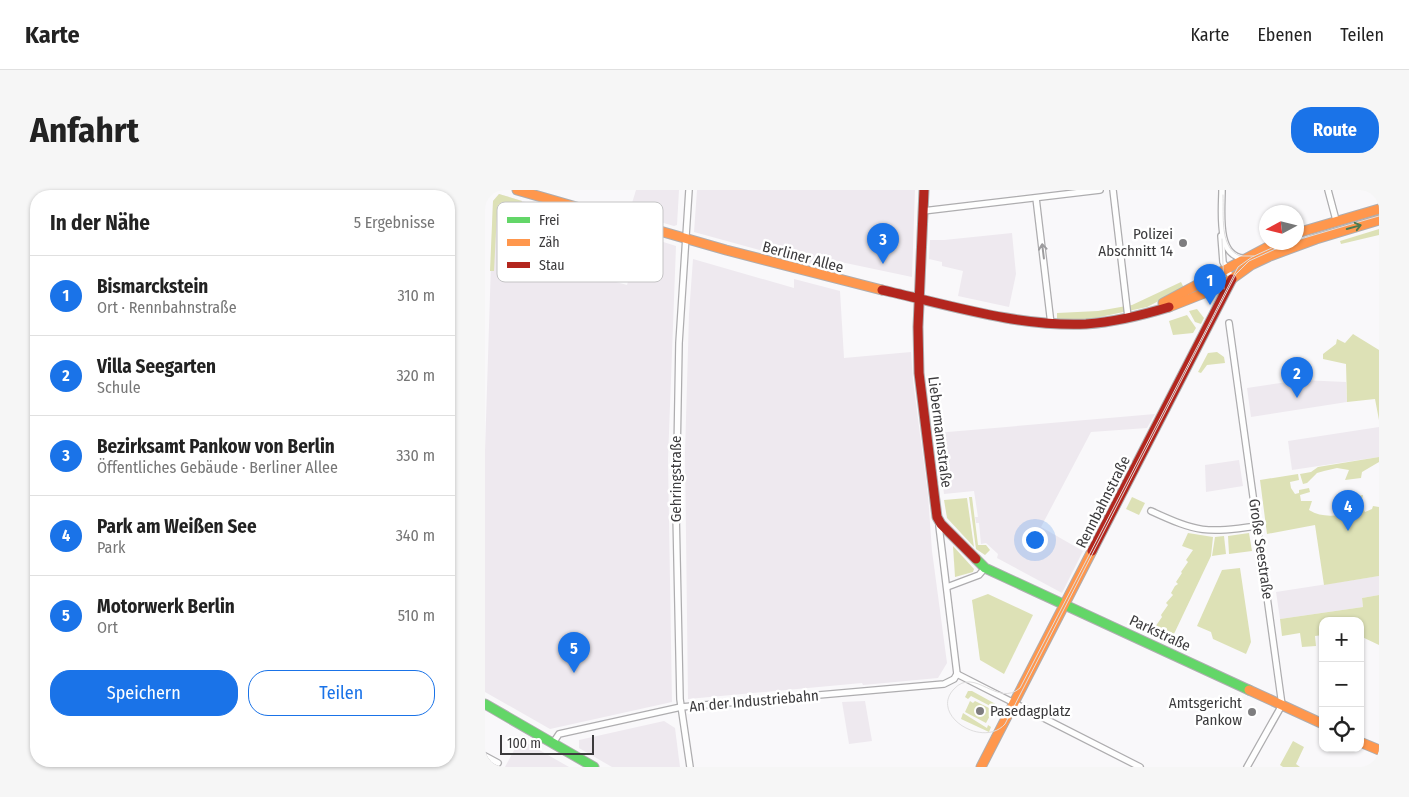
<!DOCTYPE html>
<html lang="de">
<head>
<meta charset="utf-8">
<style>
  body { margin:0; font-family:"Fira Sans Condensed",sans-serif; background:#f6f6f6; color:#222 }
  .controls { position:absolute; right:15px; bottom:15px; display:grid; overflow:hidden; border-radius:10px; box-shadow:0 1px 4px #0004 }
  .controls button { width:45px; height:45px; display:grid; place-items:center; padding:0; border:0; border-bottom:1px solid #e0e0e0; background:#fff; color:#222; font:25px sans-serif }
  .compass { position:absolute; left:774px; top:15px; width:45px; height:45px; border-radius:50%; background:#fff; box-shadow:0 1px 4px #0004; rotate:263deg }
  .scale { position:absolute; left:15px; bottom:12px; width:94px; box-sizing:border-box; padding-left:5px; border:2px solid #3c3b3d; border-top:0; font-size:14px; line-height:18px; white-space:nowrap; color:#3c3b3d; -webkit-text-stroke:4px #fff; paint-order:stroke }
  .you { position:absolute; left:549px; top:349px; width:18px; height:18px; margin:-12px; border:4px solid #fff; border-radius:50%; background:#1a73e8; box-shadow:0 0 0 8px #1a73e833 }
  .badge { display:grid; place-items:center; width:32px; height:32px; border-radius:50%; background:#1a73e8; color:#fff; font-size:16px; font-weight:700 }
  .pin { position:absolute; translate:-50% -41px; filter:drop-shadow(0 1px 2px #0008) }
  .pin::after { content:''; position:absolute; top:26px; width:18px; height:15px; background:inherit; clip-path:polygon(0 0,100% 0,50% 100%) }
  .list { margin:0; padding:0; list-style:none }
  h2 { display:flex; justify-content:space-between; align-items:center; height:65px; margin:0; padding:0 20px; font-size:21px }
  h2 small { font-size:16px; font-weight:400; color:#767676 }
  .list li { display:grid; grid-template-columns:32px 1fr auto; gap:15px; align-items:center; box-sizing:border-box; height:80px; padding:0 20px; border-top:1px solid #e0e0e0 }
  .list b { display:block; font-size:19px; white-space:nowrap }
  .list p { margin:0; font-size:16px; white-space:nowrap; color:#767676 }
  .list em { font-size:16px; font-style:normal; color:#767676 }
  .actions { display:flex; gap:10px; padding:15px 20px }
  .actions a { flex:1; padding:11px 0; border:1px solid #1a73e8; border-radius:20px; text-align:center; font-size:18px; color:#1a73e8 }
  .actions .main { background:#1a73e8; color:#fff }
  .icon { flex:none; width:28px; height:28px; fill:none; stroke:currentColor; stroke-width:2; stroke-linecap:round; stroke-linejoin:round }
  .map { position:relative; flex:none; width:894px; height:577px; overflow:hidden; border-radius:20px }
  header { display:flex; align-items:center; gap:30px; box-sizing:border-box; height:70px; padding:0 25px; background:#fff; border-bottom:1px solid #e0e0e0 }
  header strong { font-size:24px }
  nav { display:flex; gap:28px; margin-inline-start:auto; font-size:18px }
  .intro { display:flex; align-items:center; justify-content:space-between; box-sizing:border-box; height:120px; padding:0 30px }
  h1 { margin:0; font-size:35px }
  .button { padding:12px 22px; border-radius:20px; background:#1a73e8; color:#fff; font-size:18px; font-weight:700 }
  main { display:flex; gap:30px; padding:0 30px }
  aside { flex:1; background:#fff; border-radius:20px; box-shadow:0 1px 4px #0004 }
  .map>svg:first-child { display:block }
  .built { fill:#eee9ef }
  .green { fill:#dde1b6 }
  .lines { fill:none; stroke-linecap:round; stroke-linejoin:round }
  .street-casing { stroke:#aeadaf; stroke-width:8 }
  .fast-casing { stroke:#aeadaf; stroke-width:11 }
  .slow-casing { stroke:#aeadaf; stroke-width:11 }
  .jam-casing { stroke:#aeadaf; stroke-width:11 }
  .street { stroke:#fefefe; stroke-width:5.5 }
  .fast { stroke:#63d668; stroke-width:9 }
  .slow { stroke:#ff974d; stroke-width:9 }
  .jam { stroke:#b3261e; stroke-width:9 }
  .tram { stroke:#dfdedf; stroke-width:1 }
  .oneway { stroke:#4c794e }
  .oneway2 { stroke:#9d9c9e }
  .poi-dot { fill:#7e7d7f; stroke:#fff; stroke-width:2 }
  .labels { text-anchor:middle; stroke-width:5; stroke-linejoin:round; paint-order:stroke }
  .poi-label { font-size:15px; fill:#3c3b3d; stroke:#fff; text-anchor:end }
  .street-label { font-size:15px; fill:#3c3b3d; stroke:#fff }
  .key { fill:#fff; stroke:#c4c4c5; stroke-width:1 }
  .key-label { font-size:14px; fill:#3c3b3d }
</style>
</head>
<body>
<header>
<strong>Karte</strong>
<nav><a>Karte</a><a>Ebenen</a><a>Teilen</a></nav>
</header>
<div class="intro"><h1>Anfahrt</h1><a class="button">Route</a></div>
<main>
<aside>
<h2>In der Nähe<small>5 Ergebnisse</small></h2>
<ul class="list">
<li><span class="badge">1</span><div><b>Bismarckstein</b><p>Ort · Rennbahnstraße</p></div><em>310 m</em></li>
<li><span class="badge">2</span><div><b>Villa Seegarten</b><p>Schule</p></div><em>320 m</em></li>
<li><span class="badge">3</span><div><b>Bezirksamt Pankow von Berlin</b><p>Öffentliches Gebäude · Berliner Allee</p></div><em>330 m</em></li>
<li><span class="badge">4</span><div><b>Park am Weißen See</b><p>Park</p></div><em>340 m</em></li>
<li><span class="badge">5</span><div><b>Motorwerk Berlin</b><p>Ort</p></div><em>510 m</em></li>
</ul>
<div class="actions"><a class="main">Speichern</a><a>Teilen</a></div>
</aside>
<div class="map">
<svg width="894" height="577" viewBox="0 0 894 577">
  <rect width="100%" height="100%" fill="#f9f8fa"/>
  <g class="built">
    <polygon points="151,0 194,0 192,35 189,36 144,23"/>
    <polygon points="212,0 430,0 427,87 332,67 332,76 209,42"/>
    <polygon points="14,4 130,38 117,88 142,95 152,60 149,59 153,44 191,56 183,269 187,512 65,539 0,502 0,261 8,11"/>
    <polygon points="894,22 894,28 812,52 816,45"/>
    <polygon points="527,43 531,84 524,117 473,106 478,81 457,76 457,72 444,69 445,50 459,50"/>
    <polygon points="208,69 309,98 309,89 355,101 359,168 426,162 428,191 443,305 447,361 462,473 453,488 378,495 377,493 203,509 200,263 204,124"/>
    <polygon points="816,190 861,192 862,212 766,227 762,198"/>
    <polygon points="670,224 662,238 606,242 556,337 598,361 577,403 512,368 513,364 501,353 496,354 494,333 491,333 490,327 493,327 489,301 459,304 451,243"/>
    <polygon points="894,237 894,267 807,280 803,251"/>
    <polygon points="754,270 758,296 721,302 720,275"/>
    <polygon points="894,386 894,405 877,408 878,417 795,429 791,402"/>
    <polygon points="380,511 387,551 364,554 357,512"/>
    <polygon points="179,531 190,538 195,577 127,577 94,558 94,550"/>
    <polygon points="35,549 84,577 20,577"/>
  </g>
  <g class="green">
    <polygon points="14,4 37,11 35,18 21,16 12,23 9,81 5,81 8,11"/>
    <polygon points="894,39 894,45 856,54 855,51"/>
    <polygon points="696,92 699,98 662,117 601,130 572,130 572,123 613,121 647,115"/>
    <polygon points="712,119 719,128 716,134 710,132 704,121"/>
    <polygon points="702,125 711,138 708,143 688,145 684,131"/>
    <polygon points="868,144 894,160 894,230 890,209 862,212 861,174 838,169 838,164 851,154 852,149 860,153"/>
    <polygon points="732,162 739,167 740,173 722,175 716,183 713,182 723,163"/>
    <polygon points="894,267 894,272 877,282 876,288 860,290 864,280 852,278 839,281 832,283 822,293 818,294 815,284 826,282 833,277"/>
    <path d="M813,284L814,290L805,292L806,298L810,304L814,303V300L824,298L825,302L815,305L816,311H827L824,320C837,328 851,326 866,323L870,328L872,326L869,320L871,319L862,308L878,305L876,315L880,322L887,319L888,316L894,317V386L839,395L830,335L782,344L775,290Z"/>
    <polygon points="484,307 487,307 493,355 501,355 505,360 500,365 491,359"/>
    <polygon points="647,307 660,313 654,325 641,319"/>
    <polygon points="482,308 489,357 462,328 459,310"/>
    <polygon points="703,343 728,347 726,366 688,446 671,440 670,437 677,427 676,425 683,415 681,413 688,405 686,403 690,396 693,394 691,392 697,383 696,382 703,372 701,370 708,360 697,356"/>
    <polygon points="764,343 767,361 744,364 743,346"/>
    <polygon points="739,346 741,364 727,366 730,347"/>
    <polygon points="468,356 489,379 488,382 470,387"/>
    <polygon points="755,378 766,452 761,464 728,449 726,442 712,436 737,380"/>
    <polygon points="503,404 548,425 519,484 495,470 487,410"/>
    <polygon points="894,405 894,455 875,446 875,431 838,431 838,445 830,446 831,456 817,457 815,443 797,446 795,429 878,417 877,408"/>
    <polygon points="483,501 487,501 516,517 513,525 509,523 511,519 486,506 483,509 480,507"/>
    <polygon points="485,511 488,513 490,511 508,520 501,533 480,522"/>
    <polygon points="478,523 502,538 503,535 506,537 504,542 476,529"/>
    <polygon points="808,551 819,557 811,574 815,577 798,577 795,575"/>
  </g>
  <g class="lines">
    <defs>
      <g id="street">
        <polyline points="204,0 194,153 191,322 195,509 205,577"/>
        <polyline points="628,0 643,127"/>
        <path d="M737,0C737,20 731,67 759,68"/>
        <polyline points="843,0 851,30"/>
        <polyline points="551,8 566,134"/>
        <polyline points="438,21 615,0"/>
        <polyline points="736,46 738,72 747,89"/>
        <polyline points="744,133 797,515 762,577"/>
        <path d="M666,321C714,343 720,343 773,336"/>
        <polyline points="456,334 454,336 472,484"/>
        <polyline points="462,397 494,385 500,378"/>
        <polyline points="472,484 655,577"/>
        <polyline points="68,553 74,544 196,517 459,494 469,489 472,484"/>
        <polyline points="0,566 13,573"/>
      </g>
      <g id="fast">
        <polyline points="491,369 500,378 764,500"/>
        <polyline points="0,514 109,577"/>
      </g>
      <g id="slow">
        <polyline points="32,0 241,60 397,100"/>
        <polyline points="812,43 894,19"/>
        <polyline points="678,113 792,52"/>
        <polyline points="684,117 737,96 766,75 785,66 831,49 894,30"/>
        <polyline points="764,500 838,534"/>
        <polyline points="875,552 894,560"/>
        <polyline points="496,577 607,361"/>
      </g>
      <g id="jam">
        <polyline points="439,0 433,137 434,183 452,327 456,334 491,369"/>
        <path d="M397,100C464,115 533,137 601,134C629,132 658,125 684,117"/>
        <polyline points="607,361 747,89"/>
      </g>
    </defs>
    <use href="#street" class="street-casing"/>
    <use href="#fast" class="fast-casing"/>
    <use href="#slow" class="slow-casing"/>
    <use href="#jam" class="jam-casing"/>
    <use href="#street" class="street"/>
    <use href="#fast" class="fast"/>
    <use href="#slow" class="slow"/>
    <use href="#jam" class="jam"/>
    <g class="tram">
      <path d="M738,5C739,24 734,58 755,66H769"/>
      <polyline points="737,49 739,99"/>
      <polyline points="812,50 894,26"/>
      <path d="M800,52L767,67L753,77L723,136L535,498C512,518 490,476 469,499C444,525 498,559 520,534L751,84L764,71L806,52"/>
    </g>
  </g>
  <defs><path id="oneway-shaft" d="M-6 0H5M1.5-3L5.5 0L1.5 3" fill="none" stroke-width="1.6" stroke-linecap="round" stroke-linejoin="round" transform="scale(1.25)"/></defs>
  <use class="oneway" href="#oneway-shaft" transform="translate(869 37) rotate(-15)"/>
  <use class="oneway2" href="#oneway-shaft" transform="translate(558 61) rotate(-97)"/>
  <g class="poi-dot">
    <circle cx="698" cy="53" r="5"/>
    <circle cx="495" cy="521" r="5"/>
    <circle cx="767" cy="522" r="5"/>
  </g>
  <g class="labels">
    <g class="poi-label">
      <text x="688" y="49">Polizei<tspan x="688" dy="17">Abschnitt 14</tspan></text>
      <text x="757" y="518">Amtsgericht<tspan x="757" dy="17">Pankow</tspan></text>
      <text x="505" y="526" text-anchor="start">Pasedagplatz</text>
    </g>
    <g class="street-label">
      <text transform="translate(318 67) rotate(15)" y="5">Berliner Allee</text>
      <text transform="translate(455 242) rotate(83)" y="5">Liebermannstraße</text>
      <text transform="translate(191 289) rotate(-90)" y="5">Gehringstraße</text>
      <text transform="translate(618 312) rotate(-63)" y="5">Rennbahnstraße</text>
      <text transform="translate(776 359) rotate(82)" y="5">Große Seestraße</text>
      <text transform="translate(675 443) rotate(25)" y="5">Parkstraße</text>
      <text transform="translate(269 511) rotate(-5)" y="5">An der Industriebahn</text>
    </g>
  </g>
  <rect x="12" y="12" width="166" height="80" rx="8" class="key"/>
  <rect x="22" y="27" width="23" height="6" fill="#63d668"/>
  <rect x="22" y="49" width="23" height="7" fill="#ff974d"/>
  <rect x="22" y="72" width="23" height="6" fill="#b3261e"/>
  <g class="key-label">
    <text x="54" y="35">Frei</text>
    <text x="54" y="57">Zäh</text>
    <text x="54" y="80">Stau</text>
  </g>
</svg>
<div class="controls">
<button>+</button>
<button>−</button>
<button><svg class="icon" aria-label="locate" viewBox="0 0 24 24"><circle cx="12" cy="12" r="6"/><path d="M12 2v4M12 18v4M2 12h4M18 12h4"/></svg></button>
</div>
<svg class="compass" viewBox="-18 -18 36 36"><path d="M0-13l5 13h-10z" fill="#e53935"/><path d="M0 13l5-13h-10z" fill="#767676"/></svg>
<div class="scale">100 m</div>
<div class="you"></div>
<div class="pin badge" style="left:725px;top:115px">1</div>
<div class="pin badge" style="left:812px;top:208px">2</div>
<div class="pin badge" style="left:398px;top:74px">3</div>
<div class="pin badge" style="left:863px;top:341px">4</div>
<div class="pin badge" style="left:89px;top:483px">5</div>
</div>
</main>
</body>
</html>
